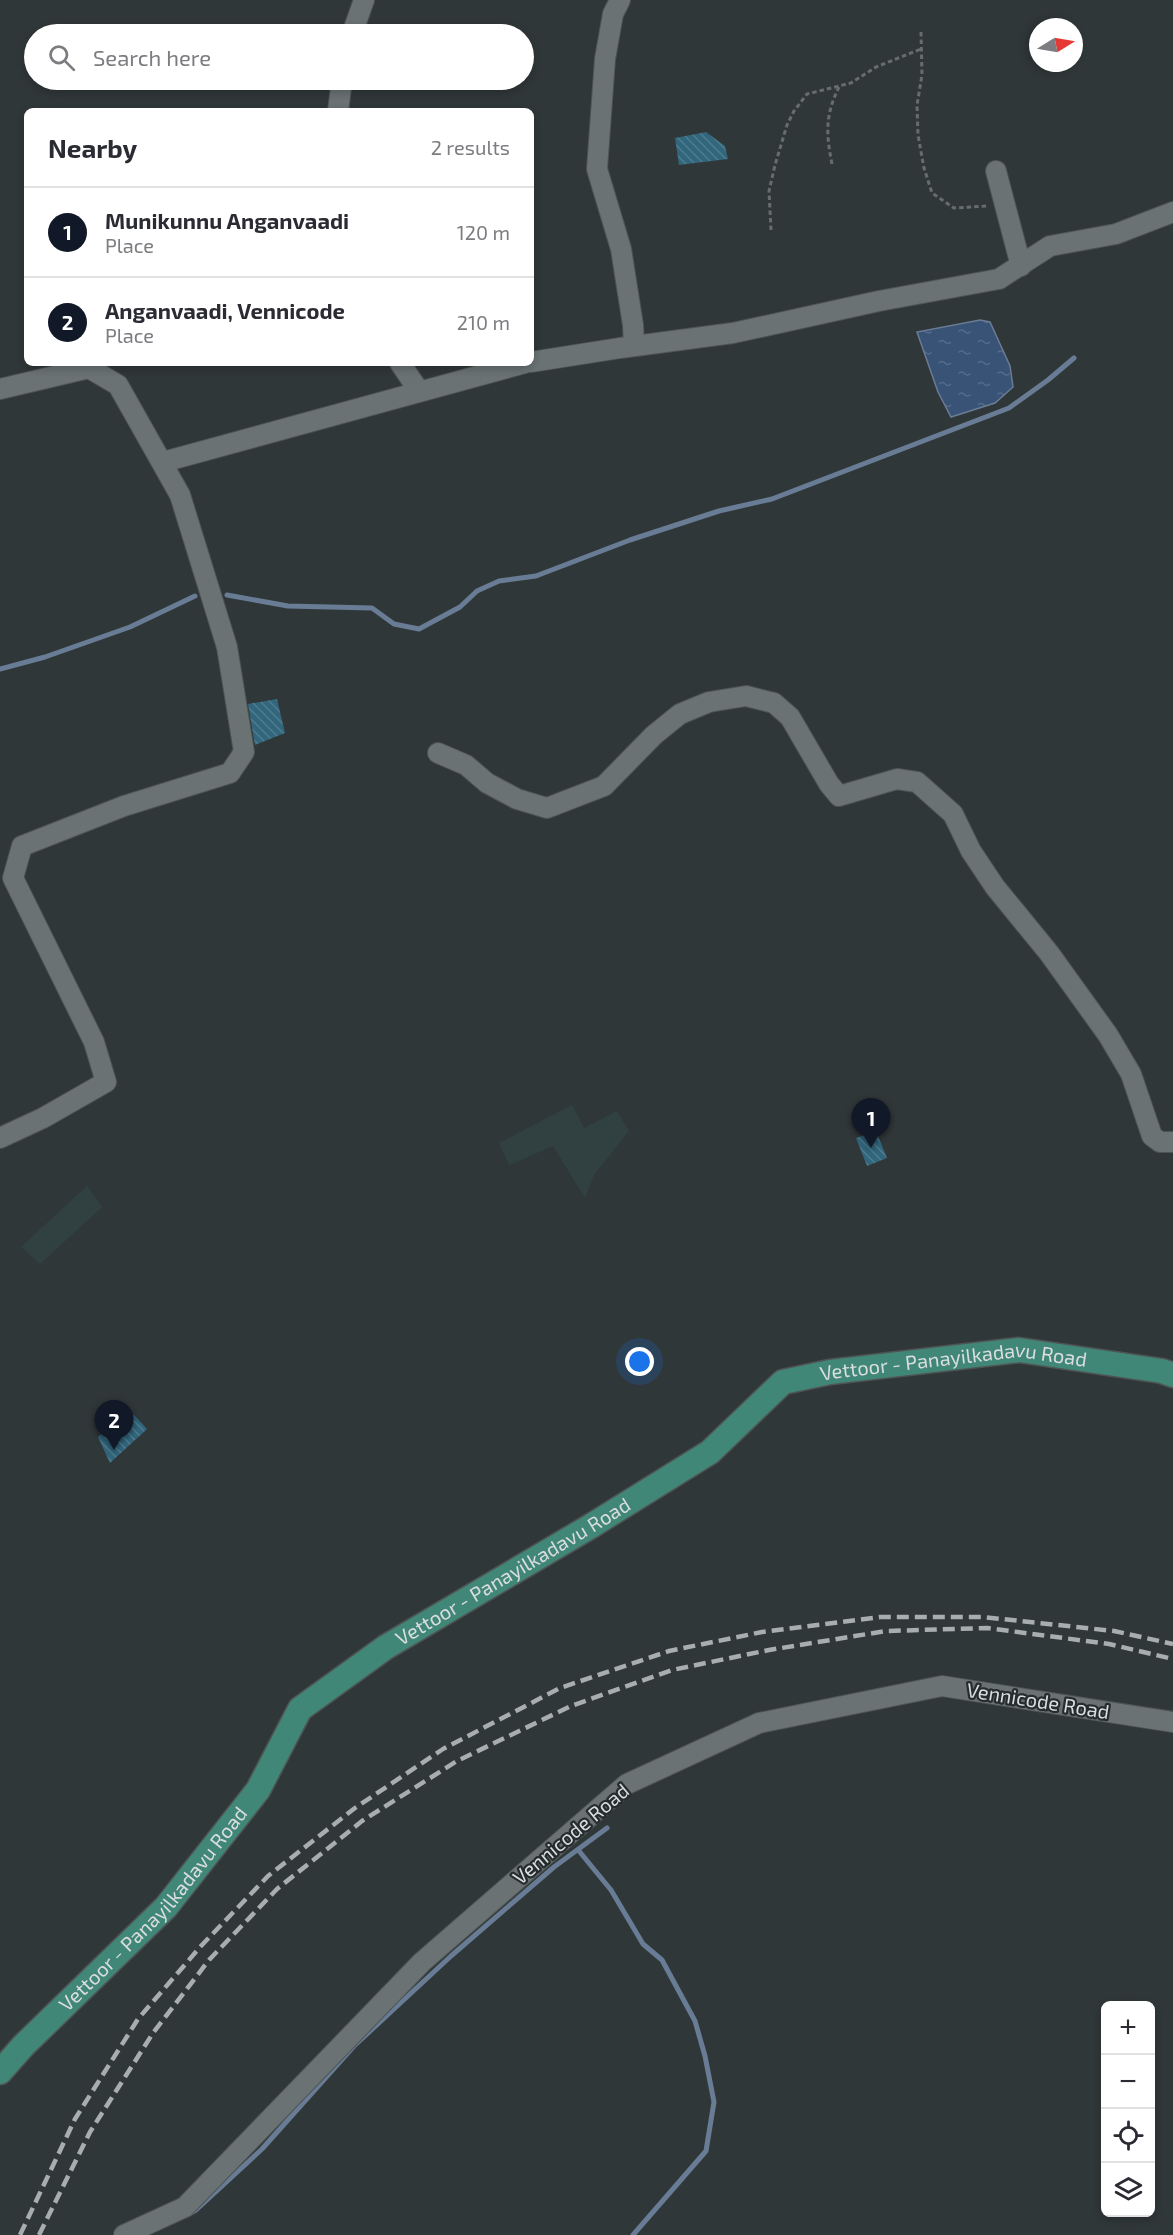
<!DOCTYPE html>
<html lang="en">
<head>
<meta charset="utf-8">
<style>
  body { margin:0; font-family:"Exo 2",sans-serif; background:#f7f7f7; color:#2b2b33 }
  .controls { position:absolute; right:18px; bottom:18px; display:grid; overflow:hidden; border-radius:9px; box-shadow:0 3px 9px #0003 }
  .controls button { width:54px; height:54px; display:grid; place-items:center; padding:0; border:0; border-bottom:2px solid #e1e1e2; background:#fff; color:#2b2b33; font:30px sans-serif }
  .compass { position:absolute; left:1029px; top:18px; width:54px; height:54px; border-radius:50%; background:#fff; box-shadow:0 3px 9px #0003; rotate:79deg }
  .you { position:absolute; left:640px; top:1362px; width:21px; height:21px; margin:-15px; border:4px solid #fff; border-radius:50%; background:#1a73e8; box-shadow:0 0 0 9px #1a73e833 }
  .badge { display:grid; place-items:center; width:39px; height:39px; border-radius:50%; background:#111827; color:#fff; font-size:20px; font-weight:700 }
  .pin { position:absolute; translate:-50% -50px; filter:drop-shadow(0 2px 3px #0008) }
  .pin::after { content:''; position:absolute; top:32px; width:21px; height:18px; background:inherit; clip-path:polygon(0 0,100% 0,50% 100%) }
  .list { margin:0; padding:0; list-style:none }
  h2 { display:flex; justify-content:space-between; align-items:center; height:78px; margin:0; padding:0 24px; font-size:26px }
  h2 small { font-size:20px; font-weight:400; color:#7c7c81 }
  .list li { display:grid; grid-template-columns:39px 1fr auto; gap:18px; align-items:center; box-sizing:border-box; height:90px; padding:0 24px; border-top:2px solid #e1e1e2 }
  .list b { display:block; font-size:22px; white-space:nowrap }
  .list p { margin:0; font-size:20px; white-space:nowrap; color:#7c7c81 }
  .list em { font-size:20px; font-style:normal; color:#7c7c81 }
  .icon { flex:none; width:33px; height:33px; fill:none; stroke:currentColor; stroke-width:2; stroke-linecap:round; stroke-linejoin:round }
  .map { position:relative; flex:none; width:1173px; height:2235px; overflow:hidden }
  .search { position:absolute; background:#fff; box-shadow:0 3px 9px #0003; left:24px; top:24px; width:510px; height:66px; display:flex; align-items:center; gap:15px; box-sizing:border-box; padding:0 21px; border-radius:33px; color:#7c7c81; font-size:22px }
  .panel { position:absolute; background:#fff; box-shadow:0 3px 9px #0003; left:24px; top:108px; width:510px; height:258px; border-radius:9px }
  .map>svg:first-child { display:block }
  .built { fill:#314141 }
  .water { fill:url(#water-ripples); stroke:#697c95; stroke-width:1.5 }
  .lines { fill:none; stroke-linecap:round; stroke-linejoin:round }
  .stream { stroke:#697c95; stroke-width:5 }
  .building { fill:url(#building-back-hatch) }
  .minor-casing { stroke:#4e5454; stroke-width:22 }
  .major-casing { stroke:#4e5454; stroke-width:27 }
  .path { stroke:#676d6e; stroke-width:3; stroke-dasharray:4.5 3; stroke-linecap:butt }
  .minor { stroke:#6a7273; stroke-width:20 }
  .major { stroke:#418777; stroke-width:24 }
  .rail { stroke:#a8adae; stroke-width:4.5; stroke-dasharray:12 6; stroke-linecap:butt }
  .labels { text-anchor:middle; stroke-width:4.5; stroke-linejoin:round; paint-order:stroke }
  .street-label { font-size:20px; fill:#d9ddde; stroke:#262d2e }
</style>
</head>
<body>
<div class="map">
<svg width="1173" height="2235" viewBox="0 0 1173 2235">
  <defs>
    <pattern id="water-ripples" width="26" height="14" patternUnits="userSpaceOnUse" patternTransform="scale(1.5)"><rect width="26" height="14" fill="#395376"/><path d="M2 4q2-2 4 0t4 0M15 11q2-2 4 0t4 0" fill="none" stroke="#556b89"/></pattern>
    <pattern id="building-back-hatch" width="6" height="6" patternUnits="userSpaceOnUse" patternTransform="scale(1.5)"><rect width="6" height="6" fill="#31667c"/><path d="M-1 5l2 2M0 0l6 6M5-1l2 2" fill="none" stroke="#4e7b8e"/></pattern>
  </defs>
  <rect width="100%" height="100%" fill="#303738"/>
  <g class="built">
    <polygon points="572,1105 584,1128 617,1111 629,1131 594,1175 585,1198 553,1146 509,1165 499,1143"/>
    <polygon points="87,1186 102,1207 40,1264 21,1247"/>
  </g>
  <polygon class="water" points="980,320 990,322 1010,366 1013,387 995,403 951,417 938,392 917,332"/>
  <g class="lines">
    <g class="stream">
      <polyline points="227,595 288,606 372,608 394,624 419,629 460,607 477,591 499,581 536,576 630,540 719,511 772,499 1009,408 1048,380 1074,358"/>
      <polyline points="0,669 45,657 130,627 195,596"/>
      <polyline points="579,1851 611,1890 643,1944 662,1960 695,2021 705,2056 714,2102 706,2151 633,2235"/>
      <polyline points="189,2214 196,2210 262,2149 354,2046 451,1956 554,1867 607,1828"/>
    </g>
  </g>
  <g class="building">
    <polygon points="706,132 725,146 728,159 679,165 675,138"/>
    <polygon points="277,699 285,733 255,745 248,704"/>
    <polygon points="876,1131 887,1158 867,1166 856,1138"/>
    <polygon points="127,1412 134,1415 147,1429 110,1463 98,1437"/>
  </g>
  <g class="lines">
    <defs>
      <g id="minor">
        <polyline points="620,0 613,14 605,59 597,169 621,249 633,325 634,346"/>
        <polyline points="352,34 364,0"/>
        <polyline points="338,111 342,80"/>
        <polyline points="996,171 1021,266"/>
        <polyline points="531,362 620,348 733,333 879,301 999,279 1050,246 1116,234 1173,212"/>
        <polyline points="400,363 419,391"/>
        <polyline points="0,389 89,368 118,385 180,495 227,647 244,752 230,773 124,806 22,846 13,878 94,1042 106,1082 43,1118 0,1138"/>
        <polyline points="163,462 525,363"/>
        <polyline points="438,753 466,765 487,783 517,799 547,808 604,786 654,735 680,714 709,702 746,696 774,703 790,717 829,784 839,796 897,779 917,782 953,814 971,851 995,887 1049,953 1108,1035 1131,1074 1152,1136 1160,1142 1173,1142"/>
        <polyline points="124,2235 185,2207 422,1962 627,1784 759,1723 942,1686 1173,1722"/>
      </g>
      <g id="major">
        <path id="s1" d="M0,2072L23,2046L166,1907L258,1790L300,1709L386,1647L591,1526L710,1452L783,1382L830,1372L1019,1350L1162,1371L1173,1375"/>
      </g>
    </defs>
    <use href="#minor" class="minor-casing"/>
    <use href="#major" class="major-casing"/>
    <g class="path">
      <polyline points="921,32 922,75 917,105 918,135 924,168 932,193 954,208 988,206"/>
      <path d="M832,164C826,134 825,115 839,87"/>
      <polyline points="771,230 769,191 775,165 787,125 794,111 807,94 851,83 876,67 921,49"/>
    </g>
    <use href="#minor" class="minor"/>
    <use href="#major" class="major"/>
    <g class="rail">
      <polyline points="20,2235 75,2119 138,2019 201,1946 268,1876 355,1808 443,1749 560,1688 669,1651 762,1632 880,1617 983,1617 1114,1631 1173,1644"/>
      <polyline points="39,2235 90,2132 153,2033 209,1960 277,1889 362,1821 457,1761 571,1706 672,1670 769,1650 886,1631 987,1628 1109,1644 1173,1659"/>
    </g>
  </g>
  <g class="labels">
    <g class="street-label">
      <text dy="7" stroke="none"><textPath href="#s1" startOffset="1232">Vettoor - Panayilkadavu Road</textPath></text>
      <text dy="7" stroke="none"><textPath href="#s1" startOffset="728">Vettoor - Panayilkadavu Road</textPath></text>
      <text transform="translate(1038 1701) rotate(9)" y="7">Vennicode Road</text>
      <text transform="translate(571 1834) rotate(-40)" y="7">Vennicode Road</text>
      <text dy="7" stroke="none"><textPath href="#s1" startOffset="224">Vettoor - Panayilkadavu Road</textPath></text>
    </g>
  </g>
</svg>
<div class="controls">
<button>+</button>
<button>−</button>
<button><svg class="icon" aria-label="locate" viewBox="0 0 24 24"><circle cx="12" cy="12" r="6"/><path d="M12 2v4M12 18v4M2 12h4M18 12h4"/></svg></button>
<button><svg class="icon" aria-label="layers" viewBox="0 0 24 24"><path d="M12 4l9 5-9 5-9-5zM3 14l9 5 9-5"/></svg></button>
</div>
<svg class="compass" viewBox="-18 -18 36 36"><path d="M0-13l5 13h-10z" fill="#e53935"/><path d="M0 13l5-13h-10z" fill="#7c7c81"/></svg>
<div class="you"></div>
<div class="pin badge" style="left:871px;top:1148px">1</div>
<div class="pin badge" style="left:114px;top:1450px">2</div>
<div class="search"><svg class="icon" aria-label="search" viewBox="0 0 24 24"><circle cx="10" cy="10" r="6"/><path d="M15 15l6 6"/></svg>Search here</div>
<section class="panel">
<h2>Nearby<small>2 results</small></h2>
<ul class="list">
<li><span class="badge">1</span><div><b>Munikunnu Anganvaadi</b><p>Place</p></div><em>120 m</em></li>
<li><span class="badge">2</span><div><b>Anganvaadi, Vennicode</b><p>Place</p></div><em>210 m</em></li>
</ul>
</section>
</div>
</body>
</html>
